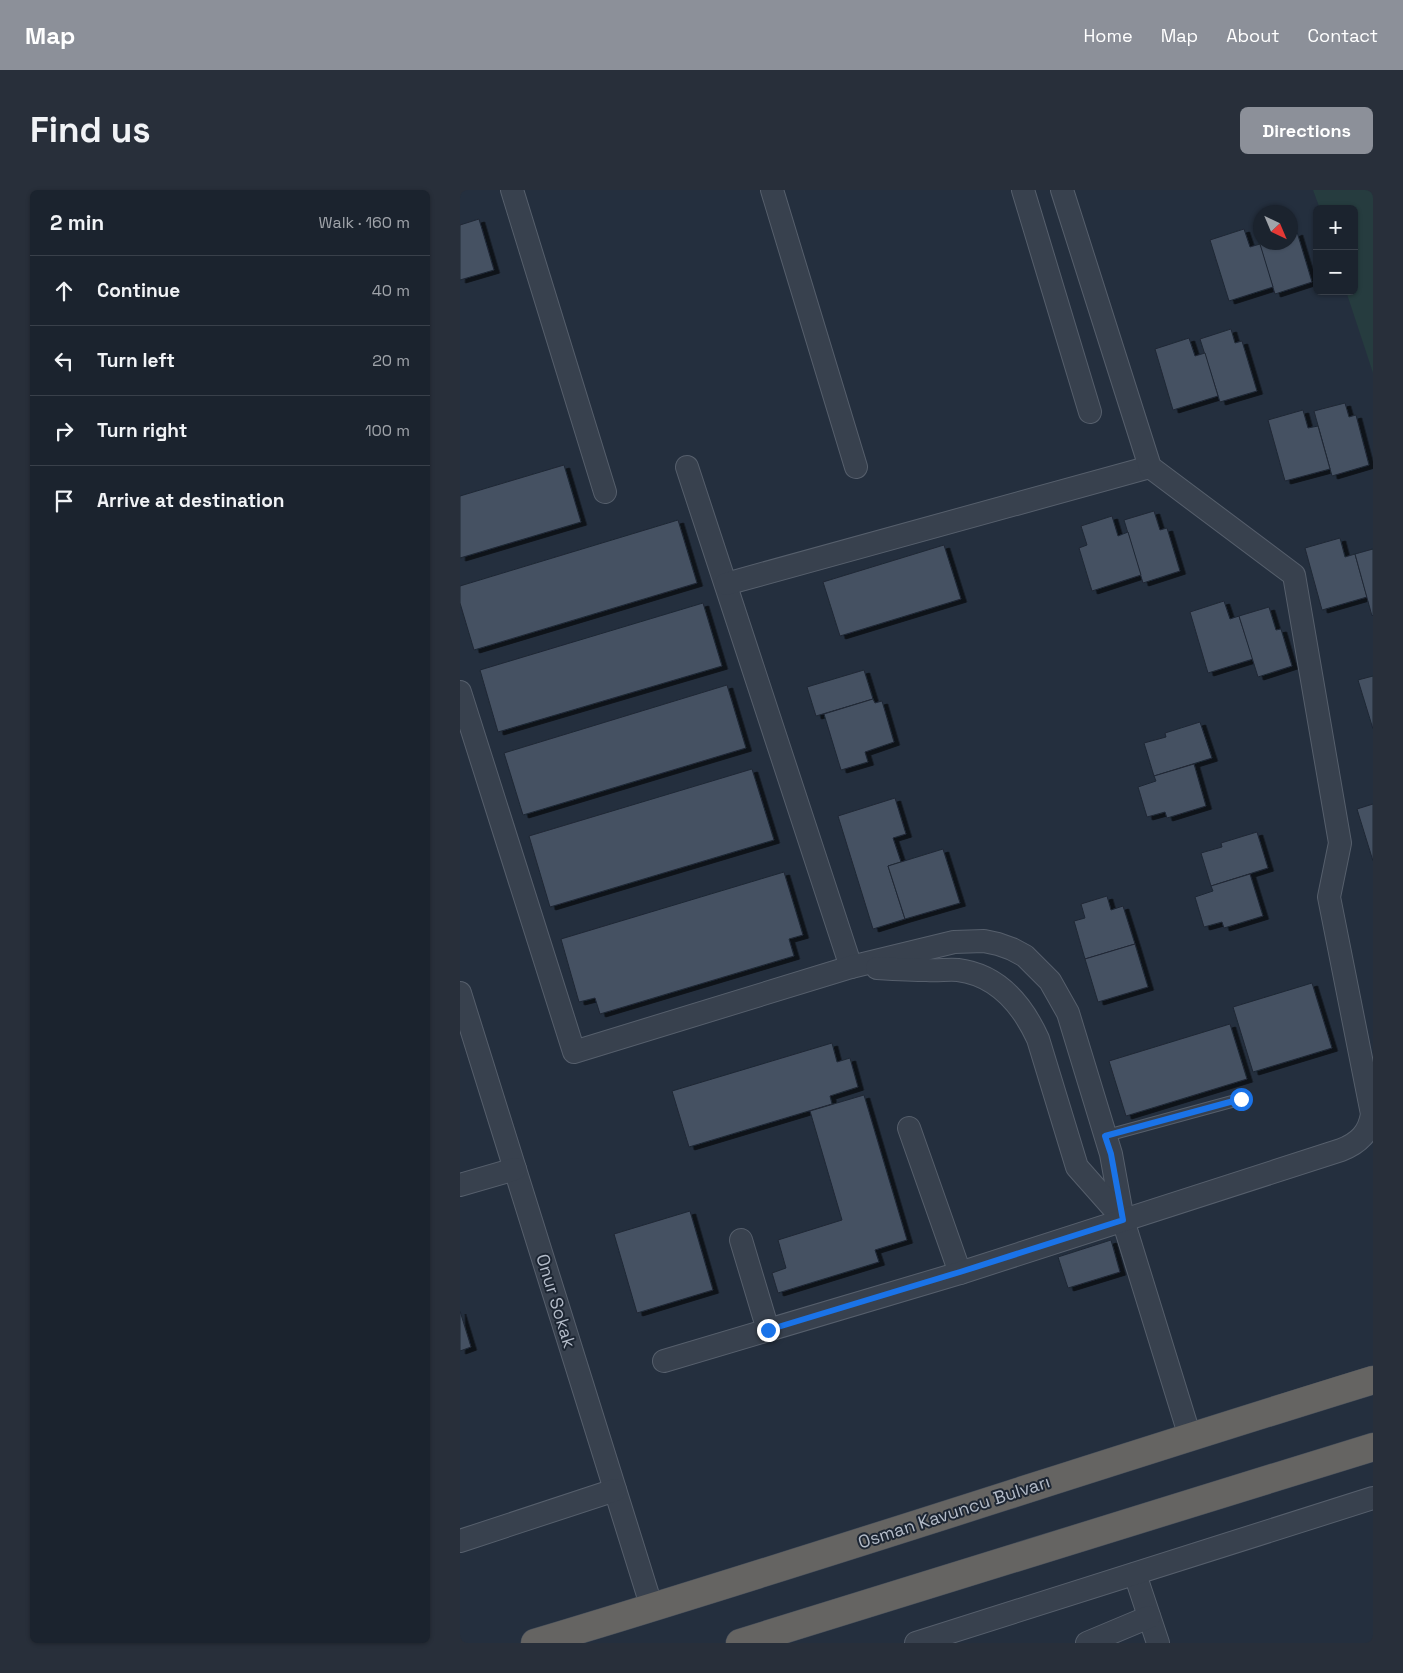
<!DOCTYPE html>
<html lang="en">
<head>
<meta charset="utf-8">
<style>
  body { margin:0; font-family:"Space Grotesk",sans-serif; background:#282f3a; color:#f1f3f6 }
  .controls { position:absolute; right:15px; top:15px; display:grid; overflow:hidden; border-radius:8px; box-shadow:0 1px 4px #0004 }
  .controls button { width:45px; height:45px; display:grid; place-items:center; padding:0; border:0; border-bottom:1px solid #39404a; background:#1b232e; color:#f1f3f6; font:25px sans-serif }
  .compass { position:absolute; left:793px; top:15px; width:45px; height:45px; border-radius:50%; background:#1b232e; box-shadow:0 1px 4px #0004; rotate:136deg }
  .stop { position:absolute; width:15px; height:15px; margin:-11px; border:4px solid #1a73e8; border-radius:50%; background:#fff }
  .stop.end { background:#1a73e8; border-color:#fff; box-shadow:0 1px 5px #0008 }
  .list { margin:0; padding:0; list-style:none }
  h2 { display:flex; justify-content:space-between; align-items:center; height:65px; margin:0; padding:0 20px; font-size:21px }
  h2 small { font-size:16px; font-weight:400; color:#a0a4aa }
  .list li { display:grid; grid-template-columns:32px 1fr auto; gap:15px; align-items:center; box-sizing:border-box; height:70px; padding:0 20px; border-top:1px solid #39404a }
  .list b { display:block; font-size:19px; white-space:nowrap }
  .list em { font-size:16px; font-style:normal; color:#a0a4aa }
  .icon { flex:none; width:28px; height:28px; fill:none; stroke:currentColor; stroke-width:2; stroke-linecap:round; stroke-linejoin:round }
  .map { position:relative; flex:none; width:913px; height:1453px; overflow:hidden; border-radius:8px }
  header { display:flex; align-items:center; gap:30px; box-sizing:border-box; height:70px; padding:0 25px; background:#8c9099; color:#fff }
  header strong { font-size:24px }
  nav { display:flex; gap:28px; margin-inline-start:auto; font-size:18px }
  .intro { display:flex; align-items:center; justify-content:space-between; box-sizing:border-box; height:120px; padding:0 30px }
  h1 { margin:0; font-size:35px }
  .button { padding:12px 22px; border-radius:8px; background:#8c9099; color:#fff; font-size:18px; font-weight:700 }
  main { display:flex; gap:30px; padding:0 30px }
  aside { flex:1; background:#1b232e; border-radius:8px; box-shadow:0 1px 4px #0004 }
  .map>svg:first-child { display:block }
  .green { fill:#263c3f }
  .building { fill:#455162; stroke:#1f2835; filter:url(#shadow) }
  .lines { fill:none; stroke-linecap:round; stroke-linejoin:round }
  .service-casing { stroke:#565f6c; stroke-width:13 }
  .minor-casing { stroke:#565f6c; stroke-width:24 }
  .trunk-casing { stroke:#434c59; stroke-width:29 }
  .service { stroke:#38414e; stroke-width:11 }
  .minor { stroke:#38414e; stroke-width:22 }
  .trunk { stroke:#656462; stroke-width:28 }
  .route { stroke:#1a73e8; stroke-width:6 }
  .labels { text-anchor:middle; stroke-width:4; stroke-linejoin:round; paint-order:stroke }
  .street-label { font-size:18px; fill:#b4bcc9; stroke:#1d2633 }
</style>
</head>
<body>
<header>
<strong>Map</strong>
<nav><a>Home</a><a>Map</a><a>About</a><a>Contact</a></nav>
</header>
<div class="intro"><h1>Find us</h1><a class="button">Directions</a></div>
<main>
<aside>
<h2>2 min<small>Walk · 160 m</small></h2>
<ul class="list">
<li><svg class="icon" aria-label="ahead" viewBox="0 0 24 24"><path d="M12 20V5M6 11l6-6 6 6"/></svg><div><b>Continue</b></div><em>40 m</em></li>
<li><svg class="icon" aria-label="left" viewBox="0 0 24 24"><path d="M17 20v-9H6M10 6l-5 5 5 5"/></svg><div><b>Turn left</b></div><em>20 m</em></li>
<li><svg class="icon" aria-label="right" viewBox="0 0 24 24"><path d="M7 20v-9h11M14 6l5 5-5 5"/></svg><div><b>Turn right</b></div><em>100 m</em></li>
<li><svg class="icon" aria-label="arrive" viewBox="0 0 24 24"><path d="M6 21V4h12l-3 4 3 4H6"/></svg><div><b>Arrive at destination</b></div></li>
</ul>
</aside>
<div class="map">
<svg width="913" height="1453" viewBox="0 0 913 1453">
  <defs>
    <filter id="shadow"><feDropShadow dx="5.5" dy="3" stdDeviation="0" flood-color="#0009"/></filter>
  </defs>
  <rect width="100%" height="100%" fill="#242f3e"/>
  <polygon class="green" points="853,0 913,0 913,183 886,101 894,101 894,19 860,19"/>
  <g class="building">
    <polygon points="19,29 34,80 0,90 0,35"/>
    <polygon points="801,38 801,52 831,52 831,45 837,42 852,92 815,104 795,40"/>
    <polygon points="784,39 790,57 800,54 813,97 769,111 750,50"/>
    <polygon points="771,139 775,153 782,151 797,201 760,212 740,149"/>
    <polygon points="729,148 735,166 745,163 758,206 713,220 695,159"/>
    <polygon points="885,213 889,227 896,225 909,275 872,286 854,221"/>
    <polygon points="843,220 848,238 858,236 870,279 825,291 808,230"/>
    <polygon points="104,275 121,332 0,368 0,306"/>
    <polygon points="694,321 700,340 707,338 720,381 683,393 664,330"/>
    <polygon points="652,326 658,346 668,342 681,385 632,401 619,358 627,355 621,336"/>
    <polygon points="218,330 237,393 14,460 0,413 0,396"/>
    <polygon points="880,348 885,367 895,364 907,407 862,420 845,358"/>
    <polygon points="484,355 501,409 380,446 363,392"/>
    <polygon points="913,359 913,425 912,426 895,364"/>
    <polygon points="764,411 770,429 779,426 793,469 748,483 730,422"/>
    <polygon points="243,413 262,476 38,542 20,480"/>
    <polygon points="809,417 816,440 821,439 832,476 798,487 779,426"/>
    <polygon points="404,480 413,509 356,526 347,497"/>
    <polygon points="913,486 913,539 898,490"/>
    <polygon points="267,495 286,558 63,625 44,563"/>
    <polygon points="413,509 415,513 422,511 434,552 405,562 408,572 381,580 364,524"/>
    <polygon points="740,532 752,568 694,586 684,553 706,547 705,543"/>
    <polygon points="734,574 746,616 707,628 705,622 687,627 678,597 696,591 694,586"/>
    <polygon points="292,579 314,650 90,717 69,646"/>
    <polygon points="435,608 446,644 433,648 441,672 428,676 445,729 413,739 378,626"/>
    <polygon points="913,614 913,671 897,619"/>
    <polygon points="797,642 808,678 751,696 741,663 762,657 761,653"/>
    <polygon points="483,659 500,713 445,729 428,676"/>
    <polygon points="324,682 343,745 329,749 334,766 140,824 135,808 119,812 101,749"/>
    <polygon points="790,684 803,726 764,738 762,732 744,737 735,707 753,701 751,696"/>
    <polygon points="647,706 651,720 663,716 675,754 625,769 614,731 625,728 621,714"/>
    <polygon points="675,754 688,797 638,812 625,769"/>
    <polygon points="852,793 872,858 793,882 773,817"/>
    <polygon points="770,834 787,889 666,926 649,871"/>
    <polygon points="372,853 377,872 390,868 398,897 370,906 372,914 229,957 212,901"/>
    <polygon points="404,905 447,1050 415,1060 419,1072 318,1103 312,1083 326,1078 318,1050 382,1030 350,921"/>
    <polygon points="230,1021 253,1100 177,1123 154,1044"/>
    <polygon points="651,1050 660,1082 608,1098 598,1067"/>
    <polygon points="0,1121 11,1157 0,1161"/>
  </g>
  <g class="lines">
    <defs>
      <polyline id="service" points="645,946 781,909"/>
      <g id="minor">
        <polyline points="52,0 145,302"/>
        <polyline points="312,0 396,277"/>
        <polyline points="563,0 630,222"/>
        <polyline points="227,277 391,777"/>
        <polyline points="266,394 690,277"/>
        <polyline points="0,502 114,862 391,777 494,752 524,751 538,754 552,759 565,766 590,791 608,823 651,964 663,1030 730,1247"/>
        <path d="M417,778C434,779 451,780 467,780C478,781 488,779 498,780C538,785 562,814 578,849L617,977L663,1029"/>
        <polyline points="0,803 192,1418"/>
        <polyline points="449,938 500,1083"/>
        <polyline points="0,995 55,979"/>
        <polyline points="281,1050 308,1140"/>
        <path d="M204,1171L500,1083L881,960C899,953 909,943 912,924L869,707L880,653L834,385L690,277L602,0"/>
        <polyline points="0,1351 155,1300"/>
        <polyline points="675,1384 698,1453"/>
        <polyline points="456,1453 913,1308"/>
        <polyline points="627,1453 689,1427"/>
      </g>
      <g id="trunk">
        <path d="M75,1453C356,1369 633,1276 913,1190"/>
        <polyline points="280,1453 913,1257"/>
      </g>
    </defs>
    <use href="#service" class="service-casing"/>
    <use href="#minor" class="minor-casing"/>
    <use href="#trunk" class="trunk-casing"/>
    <use href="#service" class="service"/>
    <use href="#minor" class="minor"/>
    <use href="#trunk" class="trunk"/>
  </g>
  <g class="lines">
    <polyline class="route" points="308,1140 500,1082 663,1030 651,964 645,946 781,909"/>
  </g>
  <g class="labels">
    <g class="street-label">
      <text transform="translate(96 1111) rotate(73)" y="6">Onur Sokak</text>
      <text transform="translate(494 1322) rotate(-18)" y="6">Osman Kavuncu Bulvarı</text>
    </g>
  </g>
</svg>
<div class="controls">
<button>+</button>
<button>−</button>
</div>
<svg class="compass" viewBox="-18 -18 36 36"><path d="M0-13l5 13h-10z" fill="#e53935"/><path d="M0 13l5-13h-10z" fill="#a0a4aa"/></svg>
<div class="stop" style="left:781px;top:909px"></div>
<div class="stop end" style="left:308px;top:1140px"></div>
</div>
</main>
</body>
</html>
